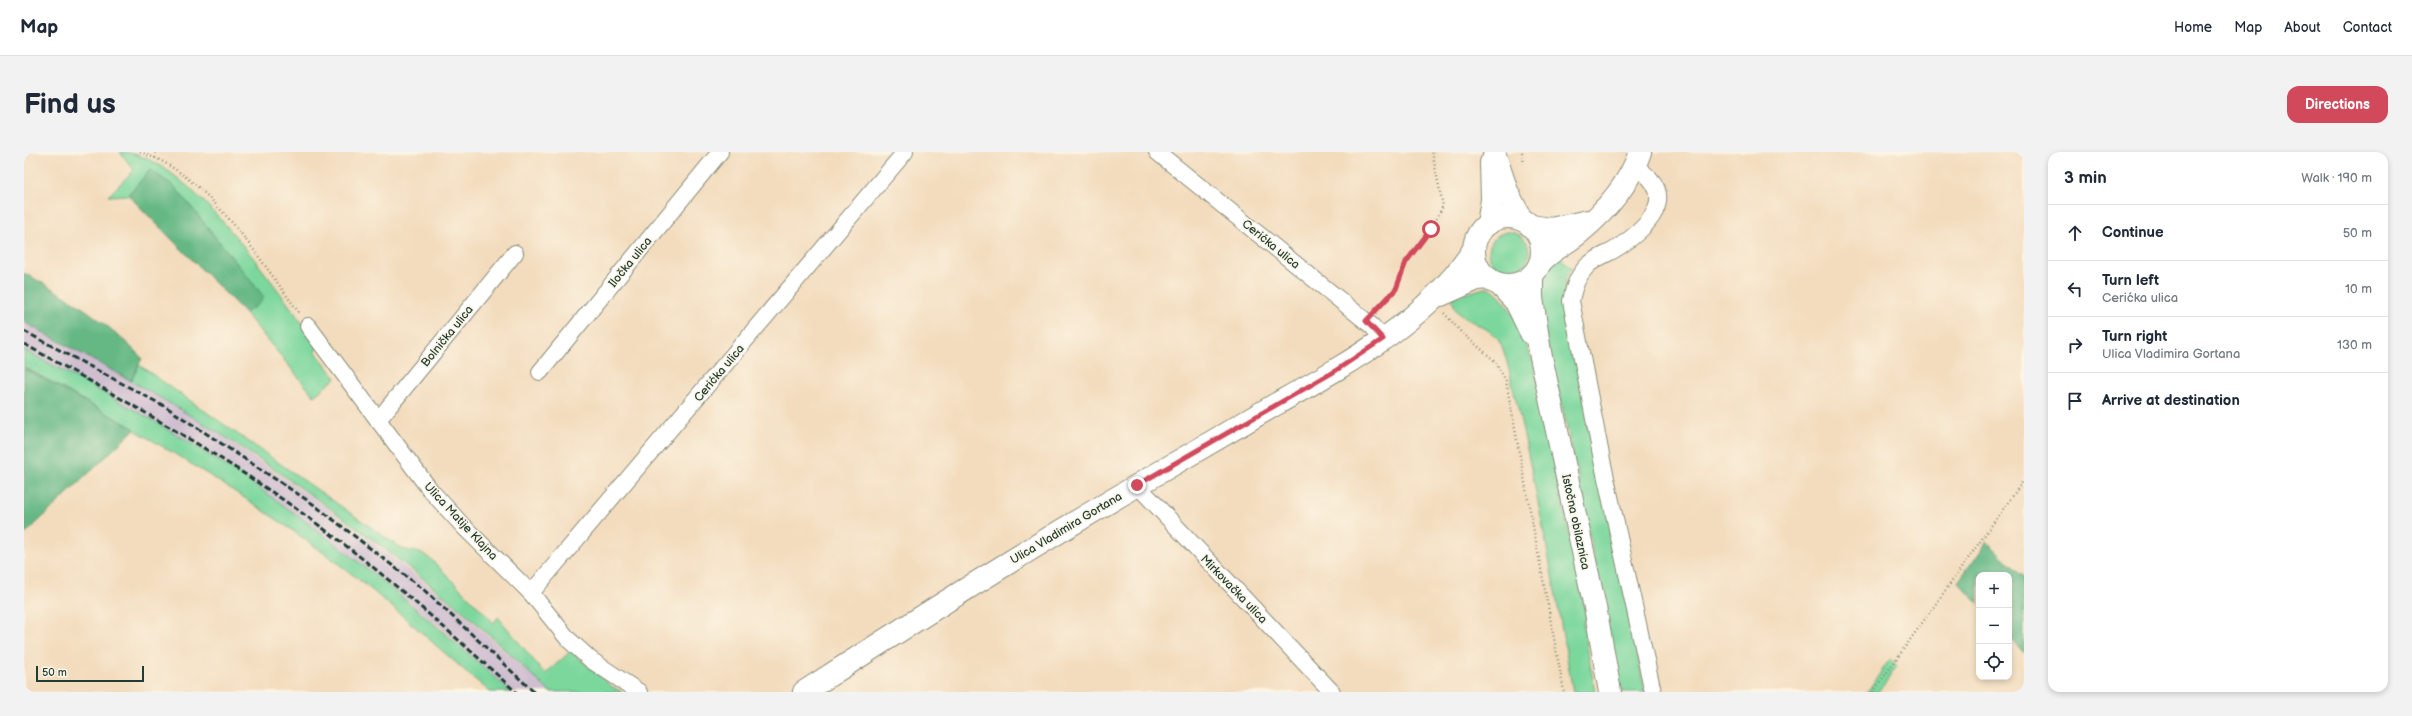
<!DOCTYPE html>
<html lang="en">
<head>
<meta charset="utf-8">
<style>
  body { margin:0; font-family:"Balsamiq Sans",sans-serif; background:#f2f2f3; color:#1f2937 }
  .controls { position:absolute; right:12px; bottom:12px; display:grid; overflow:hidden; border-radius:8px; box-shadow:0 2px 6px #0003 }
  .controls button { width:36px; height:36px; display:grid; place-items:center; padding:0; border:0; border-bottom:1px solid #e0e1e3; background:#fff; color:#1f2937; font:20px sans-serif }
  .scale { position:absolute; left:12px; bottom:10px; width:108px; box-sizing:border-box; padding-left:4px; border:2px solid #1f3d34; border-top:0; font-size:11px; line-height:14px; white-space:nowrap; color:#1f3d34; -webkit-text-stroke:3px #fcf5e5; paint-order:stroke }
  .stop { position:absolute; width:12px; height:12px; margin:-9px; border:3px solid #d1495b; border-radius:50%; background:#fff }
  .stop.end { background:#d1495b; border-color:#fff; box-shadow:0 1px 4px #0008 }
  .list { margin:0; padding:0; list-style:none }
  h2 { display:flex; justify-content:space-between; align-items:center; height:52px; margin:0; padding:0 16px; font-size:17px }
  h2 small { font-size:13px; font-weight:400; color:#747a83 }
  .list li { display:grid; grid-template-columns:26px 1fr auto; gap:12px; align-items:center; box-sizing:border-box; height:56px; padding:0 16px; border-top:1px solid #e0e1e3 }
  .list b { display:block; font-size:15px; white-space:nowrap }
  .list p { margin:0; font-size:13px; white-space:nowrap; color:#747a83 }
  .list em { font-size:13px; font-style:normal; color:#747a83 }
  .icon { flex:none; width:22px; height:22px; fill:none; stroke:currentColor; stroke-width:2; stroke-linecap:round; stroke-linejoin:round }
  .map { position:relative; flex:none; width:2000px; height:540px; overflow:hidden; border-radius:12px }
  header { display:flex; align-items:center; gap:24px; box-sizing:border-box; height:56px; padding:0 20px; background:#fff; border-bottom:1px solid #e0e1e3 }
  header strong { font-size:19px }
  nav { display:flex; gap:22px; margin-inline-start:auto; font-size:14px }
  .intro { display:flex; align-items:center; justify-content:space-between; box-sizing:border-box; height:96px; padding:0 24px }
  h1 { margin:0; font-size:28px }
  .button { padding:10px 18px; border-radius:12px; background:#d1495b; color:#fff; font-size:14px; font-weight:700 }
  main { display:flex; gap:24px; padding:0 24px }
  aside { flex:1; background:#fff; border-radius:12px; box-shadow:0 2px 6px #0003 }
  .map>svg:first-child { display:block }
  .industrial { fill:#cfbdd0 }
  .green { fill:#7cd79d; stroke:#4e8a68 }
  .forest { fill:#65b884; stroke:#427a5c }
  .lines { fill:none; stroke-linecap:round; stroke-linejoin:round }
  .street-casing { stroke:#898c78; stroke-width:18 }
  .secondary-casing { stroke:#898c78; stroke-width:24 }
  .primary-casing { stroke:#898c78; stroke-width:24 }
  .path { stroke:#898c78; stroke-width:2.5; stroke-dasharray:1 3; stroke-linecap:butt }
  .street { stroke:#fff; stroke-width:16 }
  .secondary { stroke:#fff; stroke-width:22 }
  .primary { stroke:#fff; stroke-width:22 }
  .rail { stroke:#1f3d34; stroke-width:3; stroke-dasharray:6 3; stroke-linecap:butt }
  .route { stroke:#d1495b; stroke-width:5 }
  .labels { text-anchor:middle; stroke-width:3; stroke-linejoin:round; paint-order:stroke }
  .street-label { font-size:12px; fill:#1f3d34; stroke:#fcf5e5 }
</style>
</head>
<body>
<header>
<strong>Map</strong>
<nav><a>Home</a><a>Map</a><a>About</a><a>Contact</a></nav>
</header>
<div class="intro"><h1>Find us</h1><a class="button">Directions</a></div>
<main>
<div class="map">
<svg width="2000" height="540" viewBox="0 0 2000 540">
  <rect width="100%" height="100%" fill="#fcf5e5"/>
  <filter id="ink" filterUnits="userSpaceOnUse"><feTurbulence type="fractalNoise" baseFrequency=".025" numOctaves="2"/><feDisplacementMap in="SourceGraphic" scale="8" xChannelSelector="R" yChannelSelector="G"/><feConvolveMatrix kernelMatrix="1 2 1 2 8 2 1 2 1" color-interpolation-filters="sRGB"/></filter>
  <filter id="wash" filterUnits="userSpaceOnUse"><feTurbulence type="fractalNoise" baseFrequency=".012" numOctaves="4" result="noise"/><feDisplacementMap in="SourceGraphic" scale="16" xChannelSelector="R" yChannelSelector="G"/><feGaussianBlur stdDeviation="0.9" result="paint"/><feColorMatrix in="noise" values="0 0 0 0 0 0 0 0 0 0 0 0 0 0 0 0 0 1.4 0 .05"/><feComposite in="paint" operator="in"/></filter>
  <g filter="url(#wash)">
    <rect width="100%" height="100%" fill="#f3dcbd"/>
    <polygon class="industrial" points="0,170 158,257 295,350 428,451 526,540 487,540 417,476 336,410 232,336 135,273 0,198"/>
    <g class="green">
      <path d="M96,0C163,0 256,143 295,194L291,199L312,226L290,244L221,161L235,151L126,18L104,43L84,44L110,18Z"/>
      <circle cx="1485" cy="100" r="20"/>
      <path d="M1535,104L1548,117L1541,126L1540,150L1621,540H1594C1575,429 1554,319 1528,210C1524,195 1510,142 1514,129C1518,118 1526,110 1535,104Z"/>
      <path d="M1464,135C1486,144 1502,191 1510,213L1563,468L1559,470L1571,540H1549C1530,431 1510,321 1484,214C1481,203 1478,190 1469,182C1457,171 1427,166 1429,145Z"/>
      <path d="M0,198C45,222 90,246 135,272C262,347 378,441 487,540H466C418,500 370,454 320,416C220,340 110,276 0,215Z"/>
      <path d="M115,213L378,397L398,401L409,409L470,471L474,465L521,522L547,499L587,534L598,540H526C493,510 462,478 428,450C327,368 220,292 107,229Z"/>
      <polygon points="1866,507 1873,514 1855,540 1843,540"/>
    </g>
    <g class="forest">
      <polygon points="126,18 150,34 240,145 236,151 221,161 104,43"/>
      <path d="M0,121C47,146 81,168 118,206L107,229L0,170Z"/>
      <polygon points="0,216 111,277 0,383"/>
      <polygon points="1963,389 2000,426 2000,501 1985,485 1985,423 1955,423 1955,452 1934,430"/>
    </g>
  </g>
  <g filter="url(#ink)">
    <g class="lines">
      <defs>
        <g id="street">
          <polyline points="1133,0 1348,174 1359,187"/>
          <path d="M1611,15C1659,43 1623,77 1590,98C1581,103 1570,107 1563,114C1553,125 1550,134 1547,149L1578,308L1629,540"/>
          <polyline points="284,174 407,339 440,375 507,441 544,487 567,508 615,540"/>
          <polyline points="516,220 696,0"/>
          <polyline points="354,268 491,101"/>
          <polyline points="1113,333 1308,540"/>
          <polyline points="507,441 881,0"/>
        </g>
        <g id="secondary">
          <polyline points="1507,74 1527,77 1564,69"/>
          <path d="M1516,111C1527,98 1542,92 1555,81C1582,59 1605,33 1616,0"/>
          <polyline points="1417,143 1453,127 1464,126"/>
          <path d="M780,540C890,469 1001,399 1114,333C1161,305 1208,278 1254,251C1325,211 1405,167 1450,97"/>
        </g>
        <g id="primary">
          <polyline points="1470,0 1483,39 1497,67"/>
          <circle cx="1484" cy="99" r="34"/>
          <polyline points="1464,72 1468,48 1467,11"/>
          <polyline points="1508,123 1508,146 1516,200 1572,460 1586,540"/>
          <polyline points="1475,132 1492,150 1507,181"/>
        </g>
      </defs>
      <use href="#street" class="street-casing"/>
      <use href="#secondary" class="secondary-casing"/>
      <use href="#primary" class="primary-casing"/>
      <g class="path">
        <path d="M116,0C126,4 137,8 146,14C201,49 238,111 276,162"/>
        <polyline points="1498,0 1500,12"/>
        <polyline points="131,6 132,0"/>
        <polyline points="1351,159 1372,137 1382,110 1407,77 1419,54 1408,0"/>
        <polyline points="1420,161 1436,179 1471,209 1482,229 1540,540"/>
        <polyline points="1849,540 2000,328"/>
      </g>
      <use href="#street" class="street"/>
      <use href="#secondary" class="secondary"/>
      <use href="#primary" class="primary"/>
      <g class="rail">
        <polyline points="0,179 142,255 289,352 400,438 510,540"/>
        <path d="M0,192C97,246 195,301 285,366C358,419 425,479 492,540"/>
      </g>
    </g>
  </g>
  <g class="lines" filter="url(#ink)">
    <polyline class="route" points="1113,333 1311,219 1359,187 1342,169 1372,137 1382,110 1407,77"/>
  </g>
  <g class="labels">
    <g class="street-label">
      <text transform="translate(1247 92) rotate(39)" y="4">Cerićka ulica</text>
      <text transform="translate(606 110) rotate(-51)" y="4">Iločka ulica</text>
      <text transform="translate(423 184) rotate(-51)" y="4">Bolnička ulica</text>
      <text transform="translate(695 221) rotate(-50)" y="4">Cerićka ulica</text>
      <text transform="translate(437 369) rotate(47)" y="4">Ulica Matije Klajna</text>
      <text transform="translate(1552 370) rotate(78)" y="4">Istočna obilaznica</text>
      <text transform="translate(1042 376) rotate(-31)" y="4">Ulica Vladimira Gortana</text>
      <text transform="translate(1210 437) rotate(46)" y="4">Mirkovačka ulica</text>
    </g>
  </g>
</svg>
<div class="controls">
<button>+</button>
<button>−</button>
<button><svg class="icon" aria-label="locate" viewBox="0 0 24 24"><circle cx="12" cy="12" r="6"/><path d="M12 2v4M12 18v4M2 12h4M18 12h4"/></svg></button>
</div>
<div class="scale">50 m</div>
<div class="stop" style="left:1407px;top:77px"></div>
<div class="stop end" style="left:1113px;top:333px"></div>
</div>
<aside>
<h2>3 min<small>Walk · 190 m</small></h2>
<ul class="list">
<li><svg class="icon" aria-label="ahead" viewBox="0 0 24 24"><path d="M12 20V5M6 11l6-6 6 6"/></svg><div><b>Continue</b></div><em>50 m</em></li>
<li><svg class="icon" aria-label="left" viewBox="0 0 24 24"><path d="M17 20v-9H6M10 6l-5 5 5 5"/></svg><div><b>Turn left</b><p>Cerićka ulica</p></div><em>10 m</em></li>
<li><svg class="icon" aria-label="right" viewBox="0 0 24 24"><path d="M7 20v-9h11M14 6l5 5-5 5"/></svg><div><b>Turn right</b><p>Ulica Vladimira Gortana</p></div><em>130 m</em></li>
<li><svg class="icon" aria-label="arrive" viewBox="0 0 24 24"><path d="M6 21V4h12l-3 4 3 4H6"/></svg><div><b>Arrive at destination</b></div></li>
</ul>
</aside>
</main>
</body>
</html>
